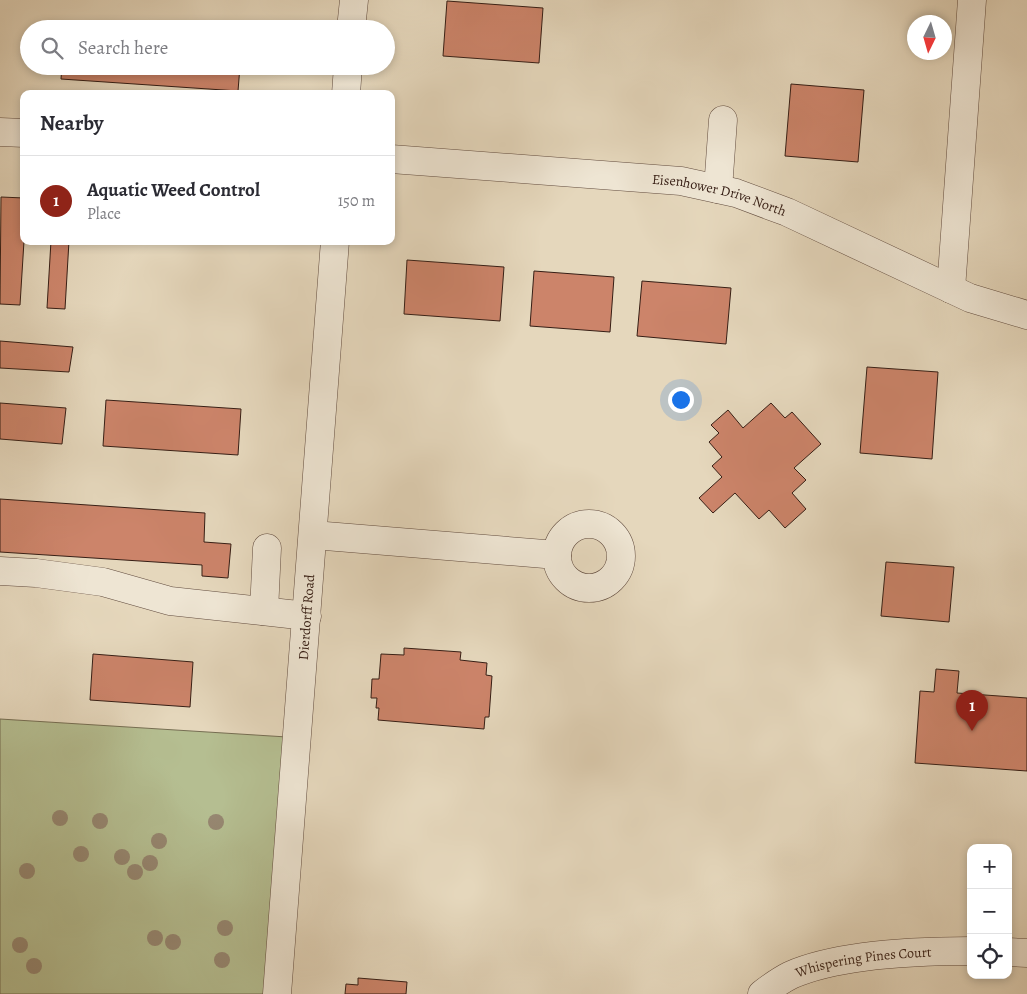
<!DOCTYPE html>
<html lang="en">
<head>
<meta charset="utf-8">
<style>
  body { margin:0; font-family:Alegreya,serif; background:#f7f7f7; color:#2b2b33 }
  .controls { position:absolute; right:15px; bottom:15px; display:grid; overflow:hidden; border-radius:10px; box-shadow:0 2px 8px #0003 }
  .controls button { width:45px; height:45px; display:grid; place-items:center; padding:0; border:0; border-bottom:1px solid #e1e1e2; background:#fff; color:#2b2b33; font:25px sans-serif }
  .compass { position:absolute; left:907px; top:15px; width:45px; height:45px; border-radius:50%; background:#fff; box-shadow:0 2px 8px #0003; rotate:185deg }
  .you { position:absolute; left:680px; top:399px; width:18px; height:18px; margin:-12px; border:4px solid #fff; border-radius:50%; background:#1a73e8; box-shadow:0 0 0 8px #1a73e833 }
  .badge { display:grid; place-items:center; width:32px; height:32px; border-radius:50%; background:#8f2418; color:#fff; font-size:16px; font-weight:700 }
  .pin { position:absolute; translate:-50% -41px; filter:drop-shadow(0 1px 2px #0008) }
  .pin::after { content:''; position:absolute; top:26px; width:18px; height:15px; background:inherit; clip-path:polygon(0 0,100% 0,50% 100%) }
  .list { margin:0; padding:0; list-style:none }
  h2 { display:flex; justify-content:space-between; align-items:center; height:65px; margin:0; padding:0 20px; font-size:21px }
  h2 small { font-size:16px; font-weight:400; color:#7c7c81 }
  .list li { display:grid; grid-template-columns:32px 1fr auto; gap:15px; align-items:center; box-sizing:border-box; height:90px; padding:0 20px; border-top:1px solid #e1e1e2 }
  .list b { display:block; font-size:19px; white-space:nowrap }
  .list p { margin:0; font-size:16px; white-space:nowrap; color:#7c7c81 }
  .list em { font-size:16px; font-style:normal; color:#7c7c81 }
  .icon { flex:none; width:28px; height:28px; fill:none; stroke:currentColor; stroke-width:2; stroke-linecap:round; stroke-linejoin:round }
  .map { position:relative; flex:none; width:1027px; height:994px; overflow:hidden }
  .search { position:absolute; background:#fff; box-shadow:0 2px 8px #0003; left:20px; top:20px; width:375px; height:55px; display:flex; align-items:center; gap:12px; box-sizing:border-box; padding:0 18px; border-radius:28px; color:#7c7c81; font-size:19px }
  .panel { position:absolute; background:#fff; box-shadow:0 2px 8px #0003; left:20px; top:90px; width:375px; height:155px; border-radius:10px }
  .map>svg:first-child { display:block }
  .green { fill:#b5be91; stroke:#766e53 }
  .building { fill:#cc846a; stroke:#361e15 }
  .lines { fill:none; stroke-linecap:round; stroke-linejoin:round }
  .minor-casing { stroke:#624c3f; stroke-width:29 }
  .minor { stroke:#eee5d3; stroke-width:28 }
  .tree { fill:#968771 }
  .labels { text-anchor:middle; stroke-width:4; stroke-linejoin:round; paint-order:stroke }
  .street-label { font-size:14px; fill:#361e15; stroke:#eee5d3 }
</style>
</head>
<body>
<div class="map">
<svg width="1027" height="994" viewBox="0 0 1027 994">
  <rect width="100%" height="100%" fill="#e5d7bc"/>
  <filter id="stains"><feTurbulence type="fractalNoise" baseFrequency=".004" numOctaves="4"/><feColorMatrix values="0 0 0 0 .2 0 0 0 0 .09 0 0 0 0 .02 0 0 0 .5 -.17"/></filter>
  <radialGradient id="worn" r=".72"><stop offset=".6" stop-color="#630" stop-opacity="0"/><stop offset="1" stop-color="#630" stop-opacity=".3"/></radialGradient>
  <polygon class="green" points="0,719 287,737 265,994 0,994"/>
  <g class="building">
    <polygon points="447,1 543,8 539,63 443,56"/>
    <polygon points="65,26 109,29 64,29"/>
    <polygon points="62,66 240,66 238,91 61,79"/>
    <polygon points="791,84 864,90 858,162 785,156"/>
    <polygon points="1,197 24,198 24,241 20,305 0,304"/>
    <polygon points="51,241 69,241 65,309 47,308"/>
    <polygon points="407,260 504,267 500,321 404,314"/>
    <polygon points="534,271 614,277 610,332 530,326"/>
    <polygon points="642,281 731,288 726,344 637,336"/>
    <polygon points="0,341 73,347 69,372 0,368"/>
    <polygon points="867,367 938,372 932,459 860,453"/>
    <polygon points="106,400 241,409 238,455 103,446"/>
    <polygon points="0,403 66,408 62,444 0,439"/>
    <polygon points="771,403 785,418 792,412 821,444 794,468 806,480 792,493 806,509 785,528 769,510 759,519 735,493 713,513 699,498 722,477 712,466 722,457 709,442 719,433 711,425 728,410 743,428"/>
    <polygon points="0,499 205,513 204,542 231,544 228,578 202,576 202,565 0,552"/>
    <polygon points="886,562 954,567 949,622 881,616"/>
    <polygon points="404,648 461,652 460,660 487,663 486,675 492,676 489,717 485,717 484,729 378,720 379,708 376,708 377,698 371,698 372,679 379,679 381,654 404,655"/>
    <polygon points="93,654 193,662 190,707 90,700"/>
    <polygon points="936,669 959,671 957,693 1027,698 1027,771 915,763 920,691 934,692"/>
    <polygon points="358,978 407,982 406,994 345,994 346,984 358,985"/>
  </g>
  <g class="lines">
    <defs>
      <g id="minor">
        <polyline points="351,29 354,0"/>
        <polyline points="346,94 348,66"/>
        <polyline points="0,132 24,133"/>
        <path id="s1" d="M391,159L681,181L736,193L787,212L970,298L1027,315"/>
        <polyline points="718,189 723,120"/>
        <polyline points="951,289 972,0"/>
        <circle cx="589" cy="556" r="32"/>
        <polyline points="313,535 557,555"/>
        <polyline points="0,571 36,573 103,582 170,601 307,616"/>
        <polyline points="264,611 267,548"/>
        <polyline points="1008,952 1027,953"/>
        <path id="s2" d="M277,994L335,241"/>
        <path id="s3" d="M762,994C771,987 781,980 791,975C839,954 919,951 971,951"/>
      </g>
    </defs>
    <use href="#minor" class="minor-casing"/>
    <use href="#minor" class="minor"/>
  </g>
  <g class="tree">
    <circle cx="60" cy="818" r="8"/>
    <circle cx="100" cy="821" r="8"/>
    <circle cx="216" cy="822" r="8"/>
    <circle cx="159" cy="841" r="8"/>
    <circle cx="81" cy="854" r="8"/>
    <circle cx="122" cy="857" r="8"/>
    <circle cx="150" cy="863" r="8"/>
    <circle cx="27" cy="871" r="8"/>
    <circle cx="135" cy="872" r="8"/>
    <circle cx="225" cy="928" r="8"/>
    <circle cx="155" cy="938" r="8"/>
    <circle cx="173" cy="942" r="8"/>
    <circle cx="20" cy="945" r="8"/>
    <circle cx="222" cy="960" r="8"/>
    <circle cx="34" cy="966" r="8"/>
  </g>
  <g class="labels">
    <g class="street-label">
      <text dy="5" stroke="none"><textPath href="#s1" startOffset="331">Eisenhower Drive North</textPath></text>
      <text dy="5" stroke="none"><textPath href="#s2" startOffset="378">Dierdorff Road</textPath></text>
      <text dy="5" stroke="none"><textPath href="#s3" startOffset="109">Whispering Pines Court</textPath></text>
    </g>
  </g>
  <rect width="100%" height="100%" filter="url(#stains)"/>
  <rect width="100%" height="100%" fill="url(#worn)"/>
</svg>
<div class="controls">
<button>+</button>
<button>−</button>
<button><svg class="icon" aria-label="locate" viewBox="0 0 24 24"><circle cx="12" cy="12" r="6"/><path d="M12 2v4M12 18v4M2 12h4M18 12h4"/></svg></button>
</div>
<svg class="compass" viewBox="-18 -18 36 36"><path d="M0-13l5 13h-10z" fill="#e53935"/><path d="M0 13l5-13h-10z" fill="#7c7c81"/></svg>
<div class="you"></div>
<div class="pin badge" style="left:972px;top:731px">1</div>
<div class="search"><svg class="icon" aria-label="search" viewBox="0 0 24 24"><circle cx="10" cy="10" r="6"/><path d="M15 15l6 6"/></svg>Search here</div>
<section class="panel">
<h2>Nearby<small></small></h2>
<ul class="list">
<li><span class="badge">1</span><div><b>Aquatic Weed Control</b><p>Place</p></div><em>150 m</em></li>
</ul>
</section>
</div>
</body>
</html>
